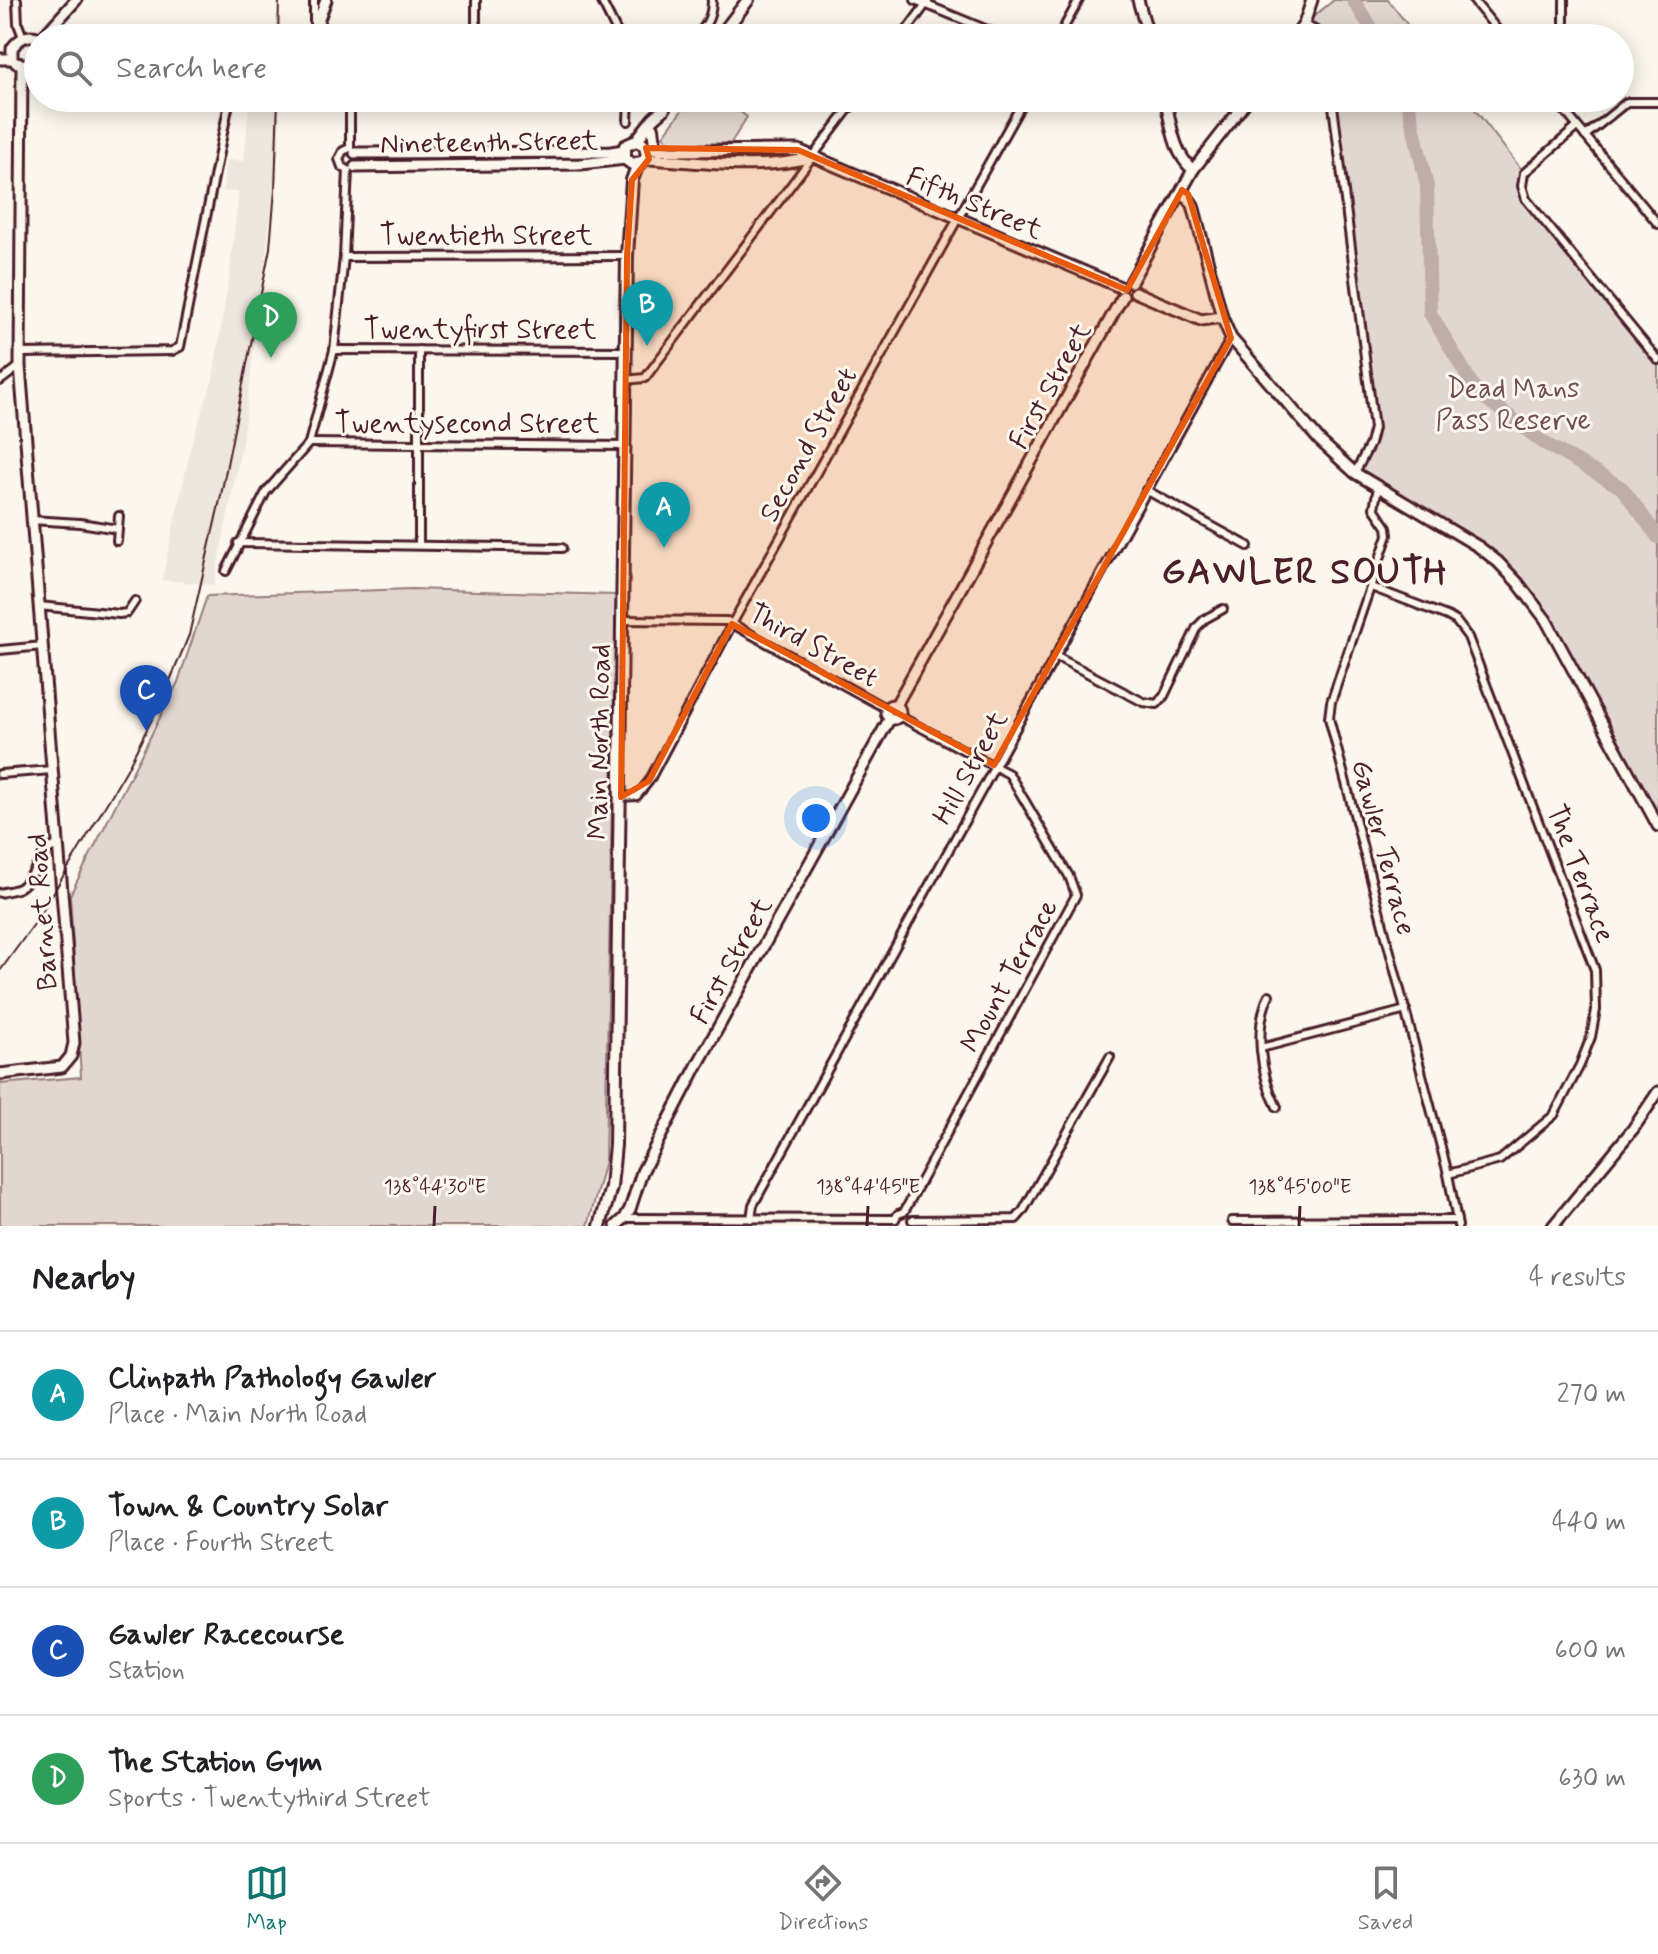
<!DOCTYPE html>
<html lang="en">
<head>
<meta charset="utf-8">
<style>
  body { margin:0; font-family:Mynerve,sans-serif; background:#f6f6f6; color:#202124 }
  .you { position:absolute; left:816px; top:818px; width:28px; height:28px; margin:-20px; border:6px solid #fff; border-radius:50%; background:#1a73e8; box-shadow:0 0 0 12px #1a73e833 }
  .badge { display:grid; place-items:center; width:52px; height:52px; border-radius:50%; background:#0f766e; color:#fff; font-size:26px; font-weight:700 }
  .pin { position:absolute; translate:-50% -66px; filter:drop-shadow(0 2px 4px #0008) }
  .pin::after { content:''; position:absolute; top:42px; width:28px; height:24px; background:inherit; clip-path:polygon(0 0,100% 0,50% 100%) }
  .list { margin:0; padding:0; list-style:none }
  h2 { display:flex; justify-content:space-between; align-items:center; height:104px; margin:0; padding:0 32px; font-size:34px }
  h2 small { font-size:26px; font-weight:400; color:#757577 }
  .list li { display:grid; grid-template-columns:52px 1fr auto; gap:24px; align-items:center; box-sizing:border-box; height:128px; padding:0 32px; border-top:2px solid #e0e0e0 }
  .list b { display:block; font-size:30px; white-space:nowrap }
  .list p { margin:0; font-size:26px; white-space:nowrap; color:#757577 }
  .list em { font-size:26px; font-style:normal; color:#757577 }
  .icon { flex:none; width:44px; height:44px; fill:none; stroke:currentColor; stroke-width:2; stroke-linecap:round; stroke-linejoin:round }
  .map { position:relative; flex:none; width:1658px; height:1226px; overflow:hidden }
  .search { position:absolute; background:#fff; box-shadow:0 4px 20px #0003; left:24px; right:24px; top:24px; height:88px; display:flex; align-items:center; gap:20px; box-sizing:border-box; padding:0 28px; border-radius:44px; color:#757577; font-size:30px }
  .sheet { height:616px; background:#fff }
  nav { display:flex; justify-content:space-around; align-items:center; box-sizing:border-box; height:112px; border-top:2px solid #e0e0e0; background:#fff; font-size:22px; color:#757577 }
  nav a { display:grid; justify-items:center; gap:4px }
  nav .on { color:#0f766e }
  .map>svg:first-child { display:block }
  .built { fill:#eee7de }
  .green { fill:#e2d7d0; stroke:#967b7e; stroke-width:2 }
  .lines { fill:none; stroke-linecap:round; stroke-linejoin:round }
  .river { stroke:#bfadaa; stroke-width:14 }
  .street-casing { stroke:#4a1f2b; stroke-width:12 }
  .secondary-casing { stroke:#4a1f2b; stroke-width:15 }
  .primary-casing { stroke:#4a1f2b; stroke-width:16 }
  .street { stroke:#fbf7ec; stroke-width:6 }
  .secondary { stroke:#fbf7ec; stroke-width:9 }
  .primary { stroke:#fbf7ec; stroke-width:10 }
  .rail { stroke:#4a1f2b; stroke-width:2 }
  .marked { fill:#e8590c; fill-opacity:0.2; stroke:#e8590c; stroke-width:6; stroke-linejoin:round }
  .ticks { fill:none; stroke:#4a1f2b; stroke-width:3 }
  .labels { text-anchor:middle; stroke-width:6; stroke-linejoin:round; paint-order:stroke }
  .street-label { font-size:28px; fill:#4a1f2b; stroke:#fbf7ec }
  .park-label { font-size:28px; fill:#704d54; stroke:#fbf7ec }
  .district-label { font-size:36px; font-weight:bold; letter-spacing:2px; fill:#4a1f2b; stroke:#fbf7ec }
  .ticks-label { font-size:20px; text-anchor:middle; fill:#4a1f2b; stroke:#fbf7ec; stroke-width:6; stroke-linejoin:round; paint-order:stroke }
</style>
</head>
<body>
<div class="map">
<svg width="1658" height="1226" viewBox="0 0 1658 1226">
  <rect width="100%" height="100%" fill="#fbf7ec"/>
  <filter id="ink" filterUnits="userSpaceOnUse"><feTurbulence type="fractalNoise" baseFrequency=".0125" numOctaves="2"/><feDisplacementMap in="SourceGraphic" scale="16" xChannelSelector="R" yChannelSelector="G"/><feConvolveMatrix kernelMatrix="1 2 1 2 8 2 1 2 1" color-interpolation-filters="sRGB"/></filter>
  <g filter="url(#ink)">
    <polygon class="built" points="250,98 280,98 279,150 242,443 214,585 162,580 192,442 213,379 229,277 239,192 223,191 226,160 244,161"/>
    <g class="green">
      <polygon points="1334,0 1388,0 1418,38 1321,38 1304,24"/>
      <polygon points="691,98 722,98 747,117 731,143 671,144 663,136"/>
      <polygon points="1332,98 1466,98 1524,173 1526,199 1658,360 1658,826 1546,620 1498,562 1355,473 1374,436"/>
      <polygon points="411,589 616,595 605,1161 588,1226 0,1226 0,1084 81,1077 70,895 178,682 207,596"/>
    </g>
    <g class="lines">
      <g class="river">
        <polyline points="1353,0 1378,38"/>
        <polyline points="1407,98 1427,186 1430,313 1476,391 1544,443 1622,488 1658,537"/>
      </g>
      <defs>
        <g id="street">
          <polyline points="17,0 18,24 23,37"/>
          <polyline points="314,0 314,38"/>
          <polyline points="476,0 476,38"/>
          <polyline points="601,0 620,38"/>
          <polyline points="915,0 1007,38"/>
          <polyline points="1473,0 1504,38"/>
          <polyline points="1564,0 1564,38"/>
          <polyline points="1304,24 1318,32 1321,38"/>
          <path d="M691,38C706,30 712,17 712,0"/>
          <polyline points="901,38 929,0"/>
          <polyline points="1058,38 1079,0"/>
          <polyline points="1148,98 1166,106"/>
          <polyline points="1332,98 1374,428 1370,444 1355,473"/>
          <polyline points="1554,98 1658,224"/>
          <polyline points="628,121 629,98"/>
          <polyline points="1577,127 1524,173 1522,186 1526,199 1658,360"/>
          <polyline points="1585,136 1627,102 1658,102"/>
          <polyline points="350,148 350,98"/>
          <polyline points="348,170 342,167 339,159 343,151 350,148"/>
          <polyline points="344,257 627,256"/>
          <polyline points="334,350 625,351"/>
          <polyline points="419,350 419,545"/>
          <polyline points="20,353 172,351 180,347 230,98"/>
          <polyline points="625,380 645,378 857,98"/>
          <polyline points="0,381 20,366"/>
          <polyline points="309,443 625,446"/>
          <polyline points="1378,487 1374,508 1387,527 1388,535 1331,702 1329,718 1448,1174 1458,1226"/>
          <polyline points="1146,490 1248,546"/>
          <polyline points="31,520 80,523 118,529"/>
          <polyline points="117,541 119,516"/>
          <polyline points="238,543 562,548"/>
          <polyline points="226,571 266,492 309,443 334,350 344,257 348,170"/>
          <polyline points="1371,587 1447,616 1456,621 1468,637 1595,970 1596,1010 1591,1037 1580,1065 1554,1115 1500,1160 1448,1174"/>
          <polyline points="39,606 119,614 127,613 135,601"/>
          <polyline points="623,620 727,621 887,709"/>
          <polyline points="0,650 43,646"/>
          <polyline points="1055,656 1143,702 1157,704 1164,696 1197,627 1205,619 1223,609"/>
          <polyline points="0,774 52,770"/>
          <polyline points="621,797 637,796 649,781 732,624 1025,98"/>
          <path d="M0,893C6,891 13,891 19,888C36,878 39,849 58,845"/>
          <path d="M1269,995C1254,1028 1260,1074 1277,1107"/>
          <polyline points="1261,1048 1406,1010"/>
          <polyline points="625,1218 895,1219"/>
          <polyline points="751,1219 753,1205 1231,338"/>
          <polyline points="895,1219 898,1214 904,1212 1076,895 1069,876 1009,774 899,716"/>
          <polyline points="912,1220 1016,1219 1023,1211 1110,1057"/>
          <polyline points="1232,1221 1457,1220"/>
        </g>
        <g id="secondary">
          <polyline points="1138,0 1149,38"/>
          <polyline points="314,33 326,0"/>
          <polyline points="42,38 76,0"/>
          <polyline points="1294,38 1304,24 1312,0"/>
          <polyline points="0,59 12,59"/>
          <path d="M12,59V48C20,38 27,33 40,38"/>
          <polyline points="16,63 28,65 38,58"/>
          <path d="M1165,98C1171,123 1173,153 1193,170"/>
          <polyline points="646,148 671,151 798,150 1120,287"/>
          <polyline points="355,153 611,152 624,150"/>
          <path d="M645,159C700,161 758,172 813,157"/>
          <polyline points="355,167 581,164 625,159"/>
          <polyline points="1182,190 1193,205 1222,317 1231,338 1320,441 1355,473 1479,547 1498,562 1518,583 1546,620 1658,826"/>
          <polyline points="1131,282 1193,170 1249,98"/>
          <polyline points="1135,292 1201,320 1222,317"/>
          <circle cx="893" cy="712" r="7"/>
          <polyline points="896,705 1123,296"/>
          <polyline points="0,1074 62,1067 71,1056 74,1043 20,366 22,65"/>
          <polyline points="616,1226 625,1218 630,1209 642,1172 698,1064 890,718"/>
          <polyline points="1553,1226 1633,1129 1658,1092"/>
        </g>
        <g id="primary">
          <polyline points="719,38 748,0"/>
          <polyline points="653,128 655,144 660,151"/>
          <polyline points="636,141 645,145 647,156 642,162 632,164 625,159 625,146 636,141 653,119 664,109"/>
          <polyline points="600,1226 611,1187 615,1145 627,256 632,180 638,164"/>
        </g>
      </defs>
      <use href="#street" class="street-casing"/>
      <use href="#secondary" class="secondary-casing"/>
      <use href="#primary" class="primary-casing"/>
      <use href="#street" class="street"/>
      <use href="#secondary" class="secondary"/>
      <use href="#primary" class="primary"/>
      <g class="rail">
        <polyline points="278,38 279,0"/>
        <polyline points="0,971 37,920 126,771 164,695 189,635 220,500 270,248 275,190 278,98"/>
      </g>
    </g>
  </g>
  <path class="marked" d="M646,148L798,150L1127,290L1182,190L1188,194L1231,338L994,765L732,624L649,781L621,797L627,256L632,180L649,159Z"/>
  <path class="ticks" d="M434,1226L435,1206M867,1226L868,1206M1299,1226L1300,1206"/>
  <g class="labels">
    <g class="street-label">
      <text transform="translate(489 141) rotate(-1)" y="10">Nineteenth Street</text>
      <text transform="translate(975 202) rotate(23)" y="10">Fifth Street</text>
      <text x="486" y="244">Twentieth Street</text>
      <text x="480" y="338">Twentyfirst Street</text>
      <text transform="translate(1049 385) rotate(-61)" y="10">First Street</text>
      <text x="467" y="432">Twentysecond Street</text>
      <text transform="translate(807 444) rotate(-61)" y="10">Second Street</text>
      <text transform="translate(814 644) rotate(29)" y="10">Third Street</text>
      <text transform="translate(598 742) rotate(-89)" y="10">Main North Road</text>
      <text transform="translate(969 767) rotate(-61)" y="10">Hill Street</text>
      <text transform="translate(1385 847) rotate(75)" y="10">Gawler Terrace</text>
      <text transform="translate(1582 873) rotate(69)" y="10">The Terrace</text>
      <text transform="translate(41 912) rotate(-94)" y="10">Barnet Road</text>
      <text transform="translate(730 960) rotate(-61)" y="10">First Street</text>
      <text transform="translate(1008 975) rotate(-61)" y="10">Mount Terrace</text>
    </g>
    <g class="park-label">
      <text x="1513" y="397">Dead Mans<tspan x="1513" dy="32">Pass Reserve</tspan></text>
    </g>
    <g class="district-label">
      <text x="1305" y="583">GAWLER SOUTH</text>
    </g>
  </g>
  <g class="ticks-label">
    <text x="435" y="1193">138°44'30"E</text>
    <text x="868" y="1193">138°44'45"E</text>
    <text x="1300" y="1193">138°45'00"E</text>
  </g>
</svg>
<div class="you"></div>
<div class="pin badge" style="left:664px;top:548px;background:#0f9aa8">A</div>
<div class="pin badge" style="left:647px;top:346px;background:#0f9aa8">B</div>
<div class="pin badge" style="left:146px;top:731px;background:#1a4fb4">C</div>
<div class="pin badge" style="left:271px;top:358px;background:#2e9e5b">D</div>
<div class="search"><svg class="icon" aria-label="search" viewBox="0 0 24 24"><circle cx="10" cy="10" r="6"/><path d="M15 15l6 6"/></svg>Search here</div>
</div>
<section class="sheet">
<h2>Nearby<small>4 results</small></h2>
<ul class="list">
<li><span class="badge" style="background:#0f9aa8">A</span><div><b>Clinpath Pathology Gawler</b><p>Place · Main North Road</p></div><em>270 m</em></li>
<li><span class="badge" style="background:#0f9aa8">B</span><div><b>Town &amp; Country Solar</b><p>Place · Fourth Street</p></div><em>440 m</em></li>
<li><span class="badge" style="background:#1a4fb4">C</span><div><b>Gawler Racecourse</b><p>Station</p></div><em>600 m</em></li>
<li><span class="badge" style="background:#2e9e5b">D</span><div><b>The Station Gym</b><p>Sports · Twentythird Street</p></div><em>630 m</em></li>
</ul>
</section>
<nav>
<a class="on"><svg class="icon" aria-label="map" viewBox="0 0 24 24"><path d="M3 6l6-2 6 2 6-2v14l-6 2-6-2-6 2zM9 4v14M15 6v14"/></svg>Map</a>
<a><svg class="icon" aria-label="directions" viewBox="0 0 24 24"><path d="M12 3l9 9-9 9-9-9zM9 14v-3h6M13 9l2 2-2 2"/></svg>Directions</a>
<a><svg class="icon" aria-label="saved" viewBox="0 0 24 24"><path d="M7 4h10v16l-5-4-5 4z"/></svg>Saved</a>
</nav>
</body>
</html>
